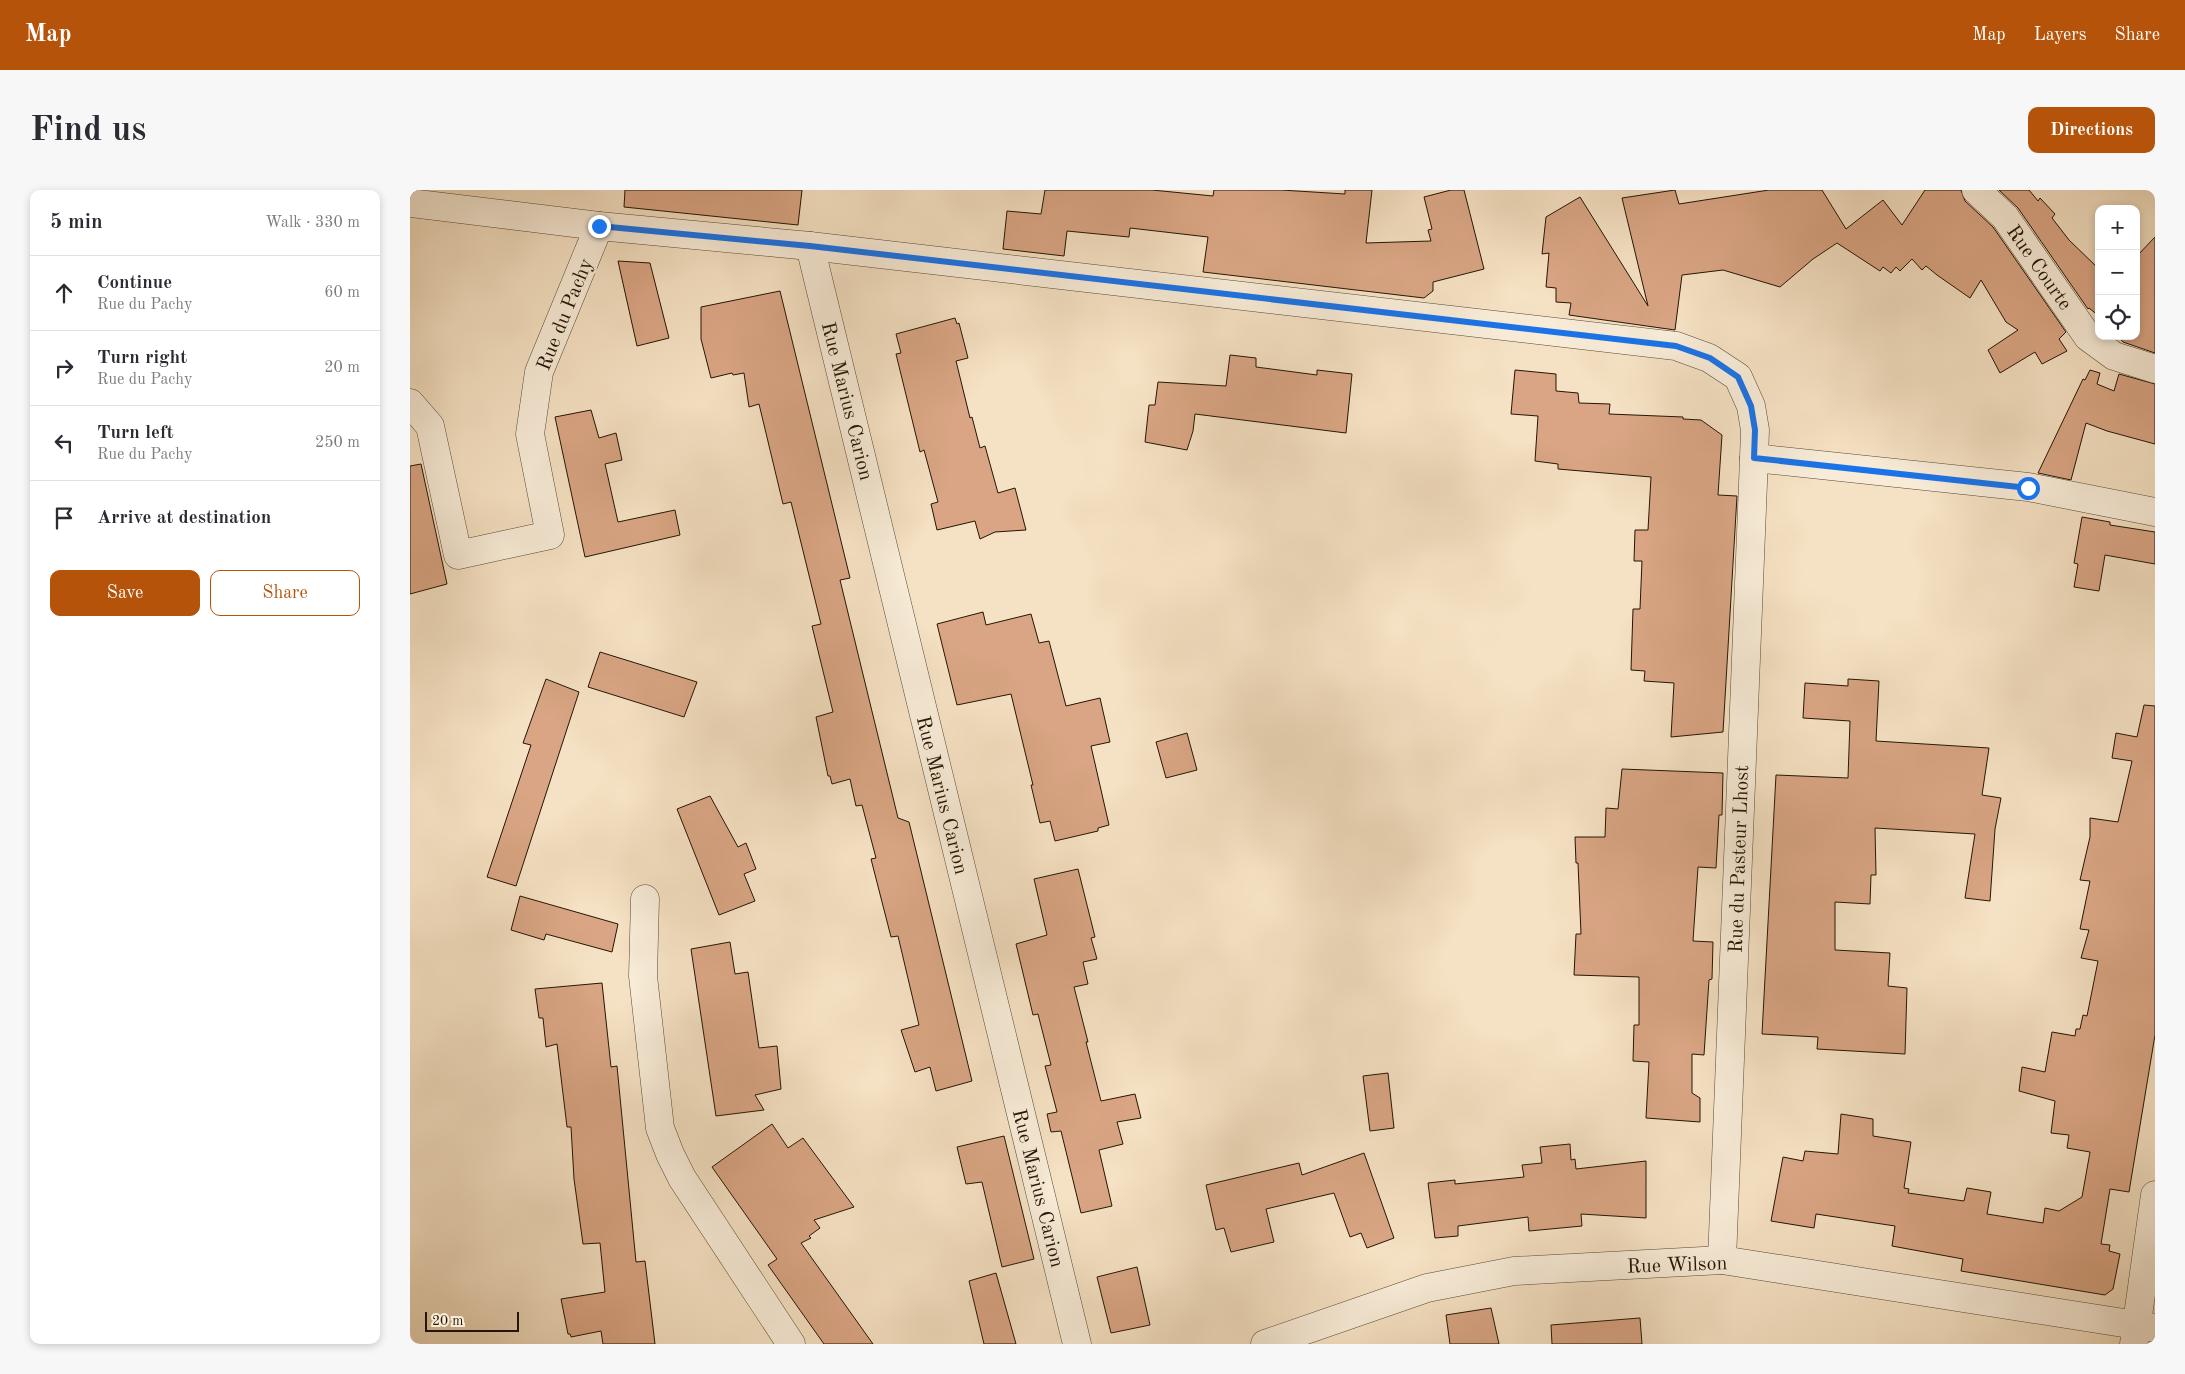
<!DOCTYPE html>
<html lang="en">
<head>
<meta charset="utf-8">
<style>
  body { margin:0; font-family:"Old Standard TT",serif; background:#f7f7f7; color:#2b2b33 }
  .controls { position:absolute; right:15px; top:15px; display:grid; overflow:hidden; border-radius:10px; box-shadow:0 2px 8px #0003 }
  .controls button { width:45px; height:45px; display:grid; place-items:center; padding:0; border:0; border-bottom:1px solid #e1e1e2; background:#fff; color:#2b2b33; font:25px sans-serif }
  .scale { position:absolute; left:15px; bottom:12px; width:94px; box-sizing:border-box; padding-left:5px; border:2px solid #241504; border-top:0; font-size:14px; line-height:18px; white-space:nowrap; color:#241504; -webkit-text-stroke:4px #f8ecd8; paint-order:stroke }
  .stop { position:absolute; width:15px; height:15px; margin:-11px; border:4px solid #1a73e8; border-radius:50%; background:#fff }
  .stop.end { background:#1a73e8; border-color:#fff; box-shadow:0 1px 5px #0008 }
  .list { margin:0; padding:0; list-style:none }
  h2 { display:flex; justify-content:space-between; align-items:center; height:65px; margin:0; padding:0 20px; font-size:21px }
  h2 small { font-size:16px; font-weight:400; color:#7c7c81 }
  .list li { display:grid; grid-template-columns:32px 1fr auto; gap:15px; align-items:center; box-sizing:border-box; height:75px; padding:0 20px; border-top:1px solid #e1e1e2 }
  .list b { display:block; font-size:19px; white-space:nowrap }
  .list p { margin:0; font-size:16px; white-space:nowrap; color:#7c7c81 }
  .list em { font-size:16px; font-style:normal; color:#7c7c81 }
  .actions { display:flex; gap:10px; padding:15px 20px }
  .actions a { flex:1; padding:11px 0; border:1px solid #b45309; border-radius:10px; text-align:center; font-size:18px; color:#b45309 }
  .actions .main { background:#b45309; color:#fff }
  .icon { flex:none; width:28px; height:28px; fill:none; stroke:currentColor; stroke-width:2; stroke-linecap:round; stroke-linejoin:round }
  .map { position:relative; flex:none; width:1745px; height:1154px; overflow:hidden; border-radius:10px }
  header { display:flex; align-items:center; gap:30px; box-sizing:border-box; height:70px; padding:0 25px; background:#b45309; color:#fff }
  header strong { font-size:24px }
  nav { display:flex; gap:28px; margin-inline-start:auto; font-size:18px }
  .intro { display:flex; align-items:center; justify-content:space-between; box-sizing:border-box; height:120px; padding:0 30px }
  h1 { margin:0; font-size:35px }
  .button { padding:12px 22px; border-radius:10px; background:#b45309; color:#fff; font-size:18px; font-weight:700 }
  main { display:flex; gap:30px; padding:0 30px }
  aside { flex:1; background:#fff; border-radius:10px; box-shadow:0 2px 8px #0003 }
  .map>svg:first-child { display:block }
  .building { fill:#d9a584; stroke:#241504 }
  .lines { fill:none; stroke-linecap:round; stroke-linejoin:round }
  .street-casing { stroke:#584834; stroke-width:29 }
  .street { stroke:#f8ecd8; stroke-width:28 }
  .route { stroke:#1a73e8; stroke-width:6 }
  .labels { text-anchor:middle; stroke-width:5; stroke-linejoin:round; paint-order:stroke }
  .street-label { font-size:20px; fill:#241504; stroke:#f8ecd8 }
</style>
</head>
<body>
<header>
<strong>Map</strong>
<nav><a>Map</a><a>Layers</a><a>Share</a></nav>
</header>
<div class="intro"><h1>Find us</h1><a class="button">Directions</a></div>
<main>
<aside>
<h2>5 min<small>Walk · 330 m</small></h2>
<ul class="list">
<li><svg class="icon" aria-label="ahead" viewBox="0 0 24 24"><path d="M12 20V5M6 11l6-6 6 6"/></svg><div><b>Continue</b><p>Rue du Pachy</p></div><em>60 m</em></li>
<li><svg class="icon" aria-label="right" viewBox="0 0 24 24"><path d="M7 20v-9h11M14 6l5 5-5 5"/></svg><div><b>Turn right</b><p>Rue du Pachy</p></div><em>20 m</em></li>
<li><svg class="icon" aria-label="left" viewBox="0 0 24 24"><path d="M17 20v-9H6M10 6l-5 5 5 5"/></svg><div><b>Turn left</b><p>Rue du Pachy</p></div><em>250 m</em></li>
<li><svg class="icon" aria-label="arrive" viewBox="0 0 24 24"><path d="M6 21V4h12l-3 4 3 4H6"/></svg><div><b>Arrive at destination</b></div></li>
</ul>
<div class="actions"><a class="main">Save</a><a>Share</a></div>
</aside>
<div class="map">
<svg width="1745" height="1154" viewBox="0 0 1745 1154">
  <rect width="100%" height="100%" fill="#f5e1c3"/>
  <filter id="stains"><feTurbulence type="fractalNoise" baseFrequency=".004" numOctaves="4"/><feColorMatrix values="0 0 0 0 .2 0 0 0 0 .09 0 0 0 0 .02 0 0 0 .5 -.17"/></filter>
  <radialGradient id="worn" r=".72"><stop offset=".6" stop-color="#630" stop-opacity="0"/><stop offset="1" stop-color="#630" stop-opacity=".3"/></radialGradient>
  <g class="building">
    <polygon points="215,0 392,0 388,35 214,17"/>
    <polygon points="635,0 742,0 803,6 804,0 871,0 935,4 935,0 962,0 956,53 1021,51 1018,40 1022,39 1014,7 1041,0 1054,0 1074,79 1023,92 1023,101 1014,108 793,82 798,47 720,38 719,47 657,41 654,66 593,59 597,21 631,24"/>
    <polygon points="1265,0 1269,14 1359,0 1412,0 1436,39 1473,10 1492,35 1515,0 1551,0 1555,11 1583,37 1656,142 1649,149 1657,161 1632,174 1625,162 1590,183 1578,160 1608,140 1596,132 1571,90 1560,108 1527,85 1516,76 1512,80 1502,69 1490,81 1486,77 1481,83 1473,77 1470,81 1427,53 1403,69 1370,97 1313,80 1272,85 1265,140 1159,125 1161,113 1146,112 1146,98 1136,97 1139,63 1132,64 1136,27 1170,7 1238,116 1212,8"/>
    <polygon points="1589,0 1619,0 1628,11 1630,8 1645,24 1642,28 1659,50 1689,79 1689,126 1679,118 1678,119 1608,18"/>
    <polygon points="1745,47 1745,163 1713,152 1708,146 1726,146 1726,67"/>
    <polygon points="208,71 240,73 259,148 227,156"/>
    <polygon points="370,101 440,388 430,390 488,628 499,632 562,891 526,901 520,877 505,882 491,840 509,835 488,746 481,747 461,669 466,668 452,615 446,616 440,589 422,594 420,586 418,586 406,527 423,522 402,436 411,434 381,312 373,314 349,214 339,217 334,183 323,185 322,183 301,188 291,149 291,117"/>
    <polygon points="545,128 547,134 549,133 558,168 546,171 560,228 562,227 570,258 575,256 588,303 605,298 616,340 585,342 570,349 565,331 527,340 521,314 528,312 514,260 510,262 486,164 491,163 486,144"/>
    <polygon points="820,165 846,168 846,177 907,185 907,180 942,184 936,243 785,224 783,241 777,260 735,252 739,215 745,215 748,192 816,196"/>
    <polygon points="1105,180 1146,184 1146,201 1168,203 1169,213 1200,214 1199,224 1273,227 1273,229 1291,230 1312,245 1308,305 1327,306 1313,542 1261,547 1264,493 1234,491 1235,481 1221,480 1223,419 1230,419 1232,371 1224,371 1225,340 1238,340 1241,287 1148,279 1148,274 1125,271 1128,226 1101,224"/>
    <polygon points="1680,180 1690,183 1687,194 1704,201 1709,184 1745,194 1745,254 1697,241 1676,233 1661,290 1628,283 1673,189 1675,190"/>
    <polygon points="181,220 189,248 206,243 212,270 195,274 208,332 265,320 270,345 175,367 145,227"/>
    <polygon points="11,274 37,394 0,404 0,276"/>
    <polygon points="1672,327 1700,332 1700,335 1745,342 1745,374 1695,365 1689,401 1664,397 1668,374 1664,373"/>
    <polygon points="573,422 576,435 621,424 629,453 639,451 656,516 690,508 700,552 681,556 699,635 688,638 688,641 645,651 640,631 630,633 621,595 623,595 601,504 547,515 527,434"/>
    <polygon points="190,462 287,492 274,527 178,497"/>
    <polygon points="136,489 169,502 106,696 77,687 121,555 113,553"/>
    <polygon points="1438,489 1469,491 1466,551 1579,558 1572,605 1591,608 1585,639 1580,711 1555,708 1565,644 1465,638 1466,685 1461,685 1460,714 1425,712 1425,760 1480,763 1478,796 1497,798 1495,864 1407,859 1408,847 1352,844 1366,585 1438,588 1440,531 1393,528 1395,493 1438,496"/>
    <polygon points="1734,515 1745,516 1745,845 1719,1002 1700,999 1691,1054 1700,1055 1699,1061 1710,1064 1703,1099 1695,1105 1551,1081 1553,1069 1482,1056 1485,1036 1406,1024 1404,1038 1361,1031 1373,967 1393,971 1395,961 1428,964 1431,924 1463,929 1463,946 1501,952 1494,998 1499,999 1498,1003 1554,1011 1557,998 1581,1002 1577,1024 1633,1033 1635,1018 1649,1021 1672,1007 1680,962 1657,958 1659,945 1641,943 1645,911 1609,901 1612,877 1635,882 1642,842 1665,846 1666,839 1670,839 1673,825 1677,826 1688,771 1671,768 1679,740 1670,739 1680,691 1670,690 1680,647 1680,628 1708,632 1722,571 1702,568 1706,543 1727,547"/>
    <polygon points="777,543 787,580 756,588 746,552"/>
    <polygon points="1212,579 1313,583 1312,625 1309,625 1306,678 1288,677 1283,751 1303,752 1302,789 1299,790 1294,865 1282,864 1282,903 1290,908 1290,932 1236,928 1239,872 1223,871 1224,835 1229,835 1229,787 1164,785 1166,744 1171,744 1168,673 1166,673 1165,647 1195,647 1196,618 1208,619"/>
    <polygon points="300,606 328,657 336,653 346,679 334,684 345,711 309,725 267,619"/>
    <polygon points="668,679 685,747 681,748 687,769 673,772 678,794 664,797 678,852 676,852 691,911 725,904 731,928 707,932 713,954 689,960 702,1016 671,1023 651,941 641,942 637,924 647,922 635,876 641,875 628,824 623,825 606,754 637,745 624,689"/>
    <polygon points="110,706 208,734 202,762 136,744 134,750 101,740"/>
    <polygon points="320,752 325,784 338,782 349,858 367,856 371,899 345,905 354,920 306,926 281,759"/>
    <polygon points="192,793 201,877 207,876 226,1072 235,1071 245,1154 193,1154 191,1141 161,1147 160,1144 158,1144 151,1109 195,1102 190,1053 173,1054 164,989 161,937 157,937 147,854 136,857 133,828 129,828 125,799"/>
    <polygon points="978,883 984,938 960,941 953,886"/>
    <polygon points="362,934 378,958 393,948 444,1017 404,1030 410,1038 399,1046 401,1048 391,1053 463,1154 414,1154 358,1075 367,1069 302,977"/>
    <polygon points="594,946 624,1069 592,1077 572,992 556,994 547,957"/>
    <polygon points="1160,954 1161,970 1165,969 1166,979 1236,971 1236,1028 1171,1024 1172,1036 1119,1041 1118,1027 1048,1036 1048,1046 1025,1048 1018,993 1045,990 1045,994 1114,987 1112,975 1132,973 1130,957"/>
    <polygon points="954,963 984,1048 957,1058 951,1043 940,1047 924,1003 856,1019 864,1052 821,1062 814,1038 806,1040 796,995 889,973 892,985"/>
    <polygon points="727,1077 740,1135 701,1143 687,1087"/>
    <polygon points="586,1083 606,1154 574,1154 559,1091"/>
    <polygon points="1081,1118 1089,1154 1040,1154 1036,1125"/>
    <polygon points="1230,1128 1232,1154 1142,1154 1141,1135"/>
  </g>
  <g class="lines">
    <defs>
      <g id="street">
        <polyline points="1566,0 1595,27 1678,147 1704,166 1745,179"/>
        <polyline points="0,13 189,36 400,56 1266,156 1299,168 1328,187 1341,216 1345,240 1344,268 1618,297 1745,322"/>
        <polyline points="400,56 667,1154"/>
        <polyline points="0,213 20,236 48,365 140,345 120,244 129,182 189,36"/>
        <polyline points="235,709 233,786 250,938 260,964 272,988 381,1154"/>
        <polyline points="1312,1070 1344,268"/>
        <polyline points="855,1154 1017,1098 1104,1081 1312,1070 1745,1138"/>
        <polyline points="1724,1154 1745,1005"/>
      </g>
    </defs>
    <use href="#street" class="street-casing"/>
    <use href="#street" class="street"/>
  </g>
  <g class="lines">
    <polyline class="route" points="189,36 400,56 1266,156 1300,168 1328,187 1341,216 1345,240 1344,268 1618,298"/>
  </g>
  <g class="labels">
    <g class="street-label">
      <text transform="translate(1630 77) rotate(55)" y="7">Rue Courte</text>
      <text transform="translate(154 124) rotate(-68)" y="7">Rue du Pachy</text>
      <text transform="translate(438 211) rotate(76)" y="7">Rue Marius Carion</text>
      <text transform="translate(533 605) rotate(76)" y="7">Rue Marius Carion</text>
      <text transform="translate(1328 669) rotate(-88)" y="7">Rue du Pasteur Lhost</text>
      <text transform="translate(629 998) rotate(76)" y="7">Rue Marius Carion</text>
      <text transform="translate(1267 1074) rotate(-2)" y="7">Rue Wilson</text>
    </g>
  </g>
  <rect width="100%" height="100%" filter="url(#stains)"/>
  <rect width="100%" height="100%" fill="url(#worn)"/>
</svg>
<div class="controls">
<button>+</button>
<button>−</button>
<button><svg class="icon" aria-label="locate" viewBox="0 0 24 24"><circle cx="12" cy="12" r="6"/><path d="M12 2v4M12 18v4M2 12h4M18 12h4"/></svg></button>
</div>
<div class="scale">20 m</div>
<div class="stop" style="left:1618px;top:298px"></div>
<div class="stop end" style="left:189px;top:36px"></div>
</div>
</main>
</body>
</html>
